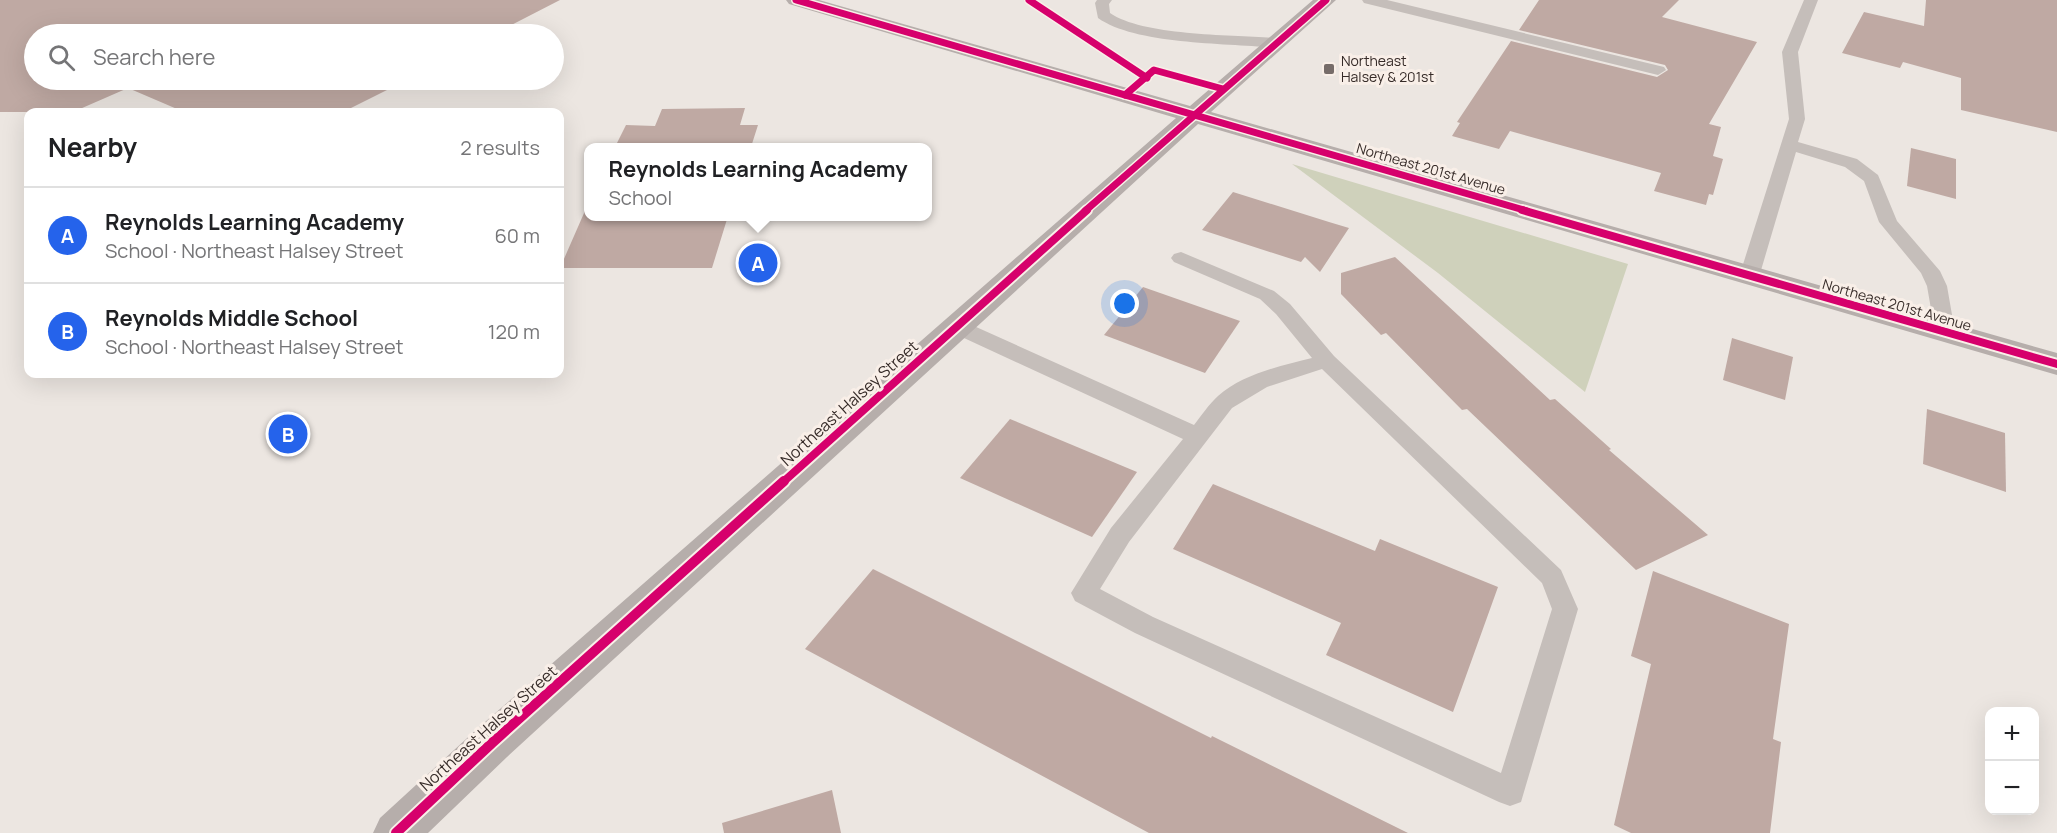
<!DOCTYPE html>
<html lang="en">
<head>
<meta charset="utf-8">
<style>
  body { margin:0; font-family:Manrope,sans-serif; background:#f2f2f2; color:#202124 }
  .controls { position:absolute; right:18px; bottom:18px; display:grid; overflow:hidden; border-radius:12px; box-shadow:0 6px 24px #0002 }
  .controls button { width:54px; height:54px; display:grid; place-items:center; padding:0; border:0; border-bottom:2px solid #e0e0e0; background:#fff; color:#202124; font:30px sans-serif }
  .you { position:absolute; left:1125px; top:304px; width:21px; height:21px; margin:-15px; border:4px solid #fff; border-radius:50%; background:#1a73e8; box-shadow:0 0 0 9px #1a73e833 }
  .badge { display:grid; place-items:center; width:39px; height:39px; border-radius:50%; background:#2563eb; color:#fff; font-size:20px; font-weight:700 }
  .pin { position:absolute; translate:-50% -50%; border:3px solid #fff; box-shadow:0 2px 6px #0006 }
  .popup { position:absolute; left:584px; top:143px; width:348px; height:78px; box-sizing:border-box; display:grid; place-content:center; border-radius:12px; background:#fff; filter:drop-shadow(0 2px 4px #0005); font-size:20px; white-space:nowrap; color:#757577 }
  .popup b { font-size:22px; color:#202124 }
  .popup::after { content:''; position:absolute; left:50%; top:100%; margin-left:-12px; border:12px solid transparent; border-top-color:#fff }
  .list { margin:0; padding:0; list-style:none }
  h2 { display:flex; justify-content:space-between; align-items:center; height:78px; margin:0; padding:0 24px; font-size:26px }
  h2 small { font-size:20px; font-weight:400; color:#757577 }
  .list li { display:grid; grid-template-columns:39px 1fr auto; gap:18px; align-items:center; box-sizing:border-box; height:96px; padding:0 24px; border-top:2px solid #e0e0e0 }
  .list b { display:block; font-size:22px; white-space:nowrap }
  .list p { margin:0; font-size:20px; white-space:nowrap; color:#757577 }
  .list em { font-size:20px; font-style:normal; color:#757577 }
  .icon { flex:none; width:33px; height:33px; fill:none; stroke:currentColor; stroke-width:2; stroke-linecap:round; stroke-linejoin:round }
  .map { position:relative; flex:none; width:2057px; height:833px; overflow:hidden }
  .search { position:absolute; background:#fff; box-shadow:0 6px 24px #0002; left:24px; top:24px; width:540px; height:66px; display:flex; align-items:center; gap:15px; box-sizing:border-box; padding:0 21px; border-radius:33px; color:#757577; font-size:22px }
  .panel { position:absolute; background:#fff; box-shadow:0 6px 24px #0002; left:24px; top:108px; width:540px; height:270px; border-radius:12px }
  .map>svg:first-child { display:block }
  .green { fill:#cfd1bb }
  .building { fill:#bfa9a3 }
  .lines { fill:none; stroke-linecap:round; stroke-linejoin:round }
  .lane { fill:#c5beba; fill-rule:evenodd }
  .secondary { fill:#b6aeab; fill-rule:evenodd }
  .cycleway-far2-casing { stroke:#f9efe8; stroke-width:10 }
  .cycleway-far1-casing { stroke:#f9efe8; stroke-width:12 }
  .cycleway-casing { stroke:#f9efe8; stroke-width:14 }
  .cycleway-far2 { stroke:#d6006c; stroke-width:7 }
  .cycleway-far1 { stroke:#d6006c; stroke-width:8 }
  .cycleway { stroke:#d6006c; stroke-width:10 }
  .poi-dot { fill:#766c69; stroke:#f9efe8; stroke-width:2 }
  .labels { text-anchor:middle; stroke-width:6; stroke-linejoin:round; paint-order:stroke }
  .far-poi-label { font-size:14px; fill:#362b28; stroke:#f9efe8; text-anchor:start }
  .far-street-label { font-size:14px; fill:#362b28; stroke:#f9efe8 }
  .street-label { font-size:16px; fill:#362b28; stroke:#f9efe8 }
</style>
</head>
<body>
<div class="map">
<svg width="2057" height="833" viewBox="0 0 2057 833">
  <rect width="100%" height="100%" fill="#ece6e1"/>
  <polygon class="green" points="1292,164 1628,264 1585,392 1438,273"/>
  <g class="building">
    <polygon points="0,0 560,0 494,34 34,34 34,80 407,80 343,112 184,112 128,88 73,112 0,112"/>
    <polygon points="1539,0 1679,0 1662,17 1757,42 1709,124 1721,127 1713,156 1723,159 1713,195 1709,194 1706,205 1654,191 1661,173 1510,131 1499,149 1452,136 1460,123 1457,122 1511,41 1657,77 1668,70 1665,65 1519,30"/>
    <polygon points="1926,0 2057,0 2057,132 1961,110 1961,78 1903,62 1900,68 1842,53 1864,12 1924,26"/>
    <polygon points="745,108 740,125 758,125 751,147 615,147 626,125 655,126 662,109"/>
    <polygon points="1911,148 1956,159 1956,199 1907,186"/>
    <polygon points="1233,192 1329,222 1349,228 1320,272 1305,257 1301,262 1202,230"/>
    <polygon points="588,204 588,216 728,216 712,268 560,268"/>
    <polygon points="1395,257 1550,400 1555,399 1611,449 1609,450 1708,535 1636,570 1467,409 1462,410 1386,333 1381,335 1341,294 1341,273"/>
    <polygon points="1143,287 1240,321 1205,373 1104,335"/>
    <polygon points="1732,338 1793,357 1785,400 1723,380"/>
    <polygon points="1927,409 2005,433 2006,492 1923,464"/>
    <polygon points="1010,419 1137,472 1092,537 960,478"/>
    <polygon points="1213,484 1375,551 1380,539 1498,587 1453,712 1326,655 1341,623 1173,549"/>
    <polygon points="873,569 1211,738 1212,736 1408,833 1149,833 805,649"/>
    <polygon points="1653,571 1789,624 1773,739 1781,742 1770,833 1631,833 1614,825 1651,664 1631,656"/>
    <polygon points="832,790 841,833 724,833 722,823"/>
  </g>
  <g class="lines">
    <g class="lane">
      <path d="M1097,0H1112L1109,4L1110,13C1143,36 1234,35 1276,38L1284,43L1276,48C1228,43 1136,45 1098,18L1095,3Z"/>
      <polygon points="1362,0 1387,0 1664,67 1666,70 1658,75 1364,3"/>
      <polygon points="1804,0 1818,0 1798,52 1805,119 1798,142 1857,159 1878,175 1897,221 1940,271 1947,286 1955,332 1952,337 1945,339 1938,337 1935,332 1927,286 1921,273 1879,222 1864,181 1845,167 1796,152 1759,277 1756,281 1742,281 1739,277 1789,119 1782,52"/>
      <path d="M1181,252L1274,291L1290,304L1334,356L1561,570L1578,609L1521,802L1510,806L1499,802L1135,633L1075,601L1071,593L1111,528L1183,439L951,332L948,327L951,322L958,320L965,322L1194,425C1201,416 1209,404 1218,396C1243,374 1280,366 1312,358L1276,314L1260,299L1174,262L1171,258L1174,254ZM1322,369L1542,583L1552,609L1501,773L1153,617L1100,589L1129,542L1232,408L1267,387Z"/>
    </g>
    <polygon class="secondary" points="786,0 819,0 1190,106 1313,0 1336,0 1211,112 2057,353 2057,375 1198,124 507,757 428,833 373,833 380,818 477,729 1176,118 789,4"/>
    <defs>
      <g id="cycleway-far2">
        <polyline points="796,0 1527,211"/>
        <polyline points="1029,0 1147,78"/>
        <polyline points="1125,95 1154,70 1223,89"/>
        <polyline points="1085,211 1326,0"/>
      </g>
      <g id="cycleway-far1">
        <polyline points="1522,210 2057,364"/>
        <polyline points="782,483 1087,210"/>
      </g>
      <polyline id="cycleway" points="396,833 492,743 784,481"/>
    </defs>
    <use href="#cycleway-far2" class="cycleway-far2-casing"/>
    <use href="#cycleway-far1" class="cycleway-far1-casing"/>
    <use href="#cycleway" class="cycleway-casing"/>
    <use href="#cycleway-far2" class="cycleway-far2"/>
    <use href="#cycleway-far1" class="cycleway-far1"/>
    <use href="#cycleway" class="cycleway"/>
  </g>
  <rect class="poi-dot" x="1323" y="63" width="12" height="12" rx="3"/>
  <g class="labels">
    <g class="far-poi-label">
      <text x="1341" y="66">Northeast<tspan x="1341" dy="16">Halsey &amp; 201st</tspan></text>
    </g>
    <g class="far-street-label">
      <text transform="translate(1431 169) rotate(16)" y="5">Northeast 201st Avenue</text>
      <text transform="translate(1897 305) rotate(16)" y="5">Northeast 201st Avenue</text>
    </g>
    <g class="street-label">
      <text transform="translate(849 403) rotate(-42)" y="6">Northeast Halsey Street</text>
      <text transform="translate(488 728) rotate(-42)" y="6">Northeast Halsey Street</text>
    </g>
  </g>
</svg>
<div class="controls">
<button>+</button>
<button>−</button>
</div>
<div class="you"></div>
<div class="pin badge" style="left:758px;top:263px">A</div>
<div class="popup"><b>Reynolds Learning Academy</b>School</div>
<div class="pin badge" style="left:288px;top:434px">B</div>
<div class="search"><svg class="icon" aria-label="search" viewBox="0 0 24 24"><circle cx="10" cy="10" r="6"/><path d="M15 15l6 6"/></svg>Search here</div>
<section class="panel">
<h2>Nearby<small>2 results</small></h2>
<ul class="list">
<li><span class="badge">A</span><div><b>Reynolds Learning Academy</b><p>School · Northeast Halsey Street</p></div><em>60 m</em></li>
<li><span class="badge">B</span><div><b>Reynolds Middle School</b><p>School · Northeast Halsey Street</p></div><em>120 m</em></li>
</ul>
</section>
</div>
</body>
</html>
